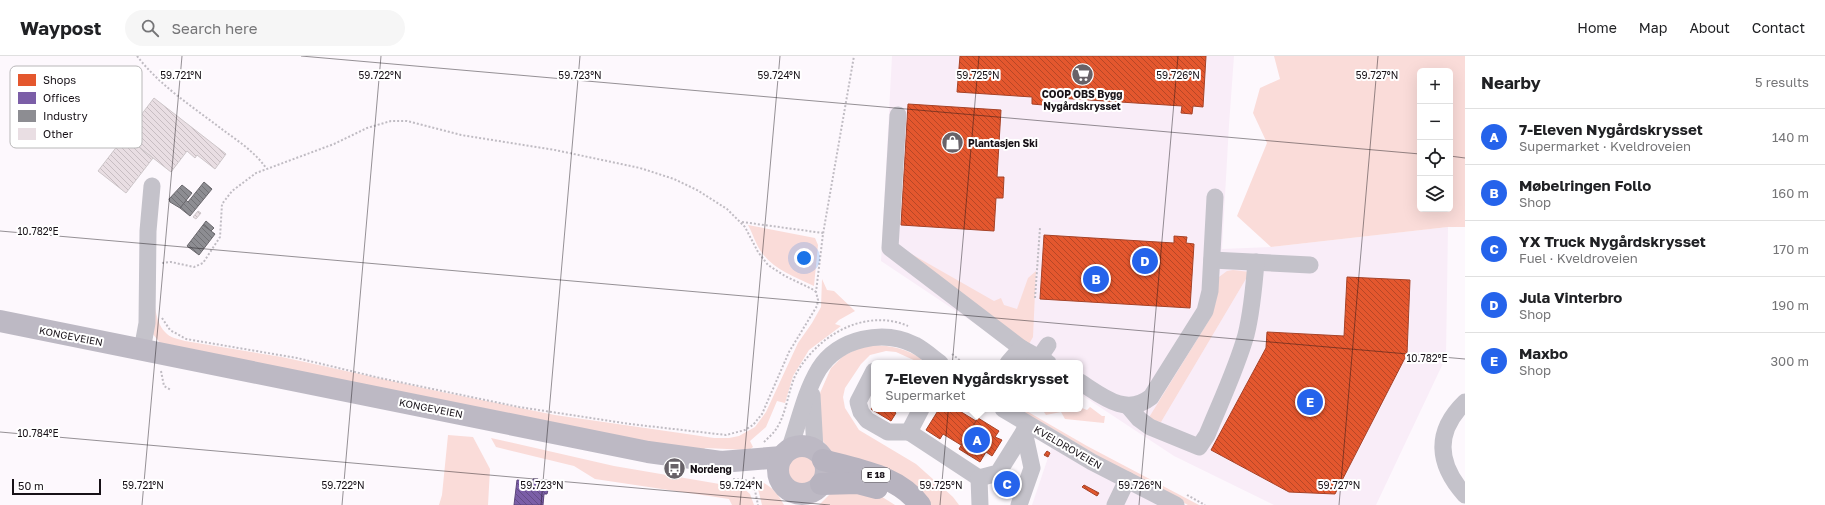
<!DOCTYPE html>
<html lang="en">
<head>
<meta charset="utf-8">
<style>
  body { margin:0; font-family:"Golos Text",sans-serif; background:#f6f6f6; color:#202124 }
  .controls { position:absolute; right:12px; top:12px; display:grid; overflow:hidden; border-radius:6px; box-shadow:0 4px 16px #0002 }
  .controls button { width:36px; height:36px; display:grid; place-items:center; padding:0; border:0; border-bottom:1px solid #e0e0e0; background:#fff; color:#202124; font:20px sans-serif }
  .scale { position:absolute; left:12px; bottom:10px; width:89px; box-sizing:border-box; padding-left:4px; border:2px solid #171117; border-top:0; font-size:11px; line-height:14px; white-space:nowrap; color:#171117; -webkit-text-stroke:3px #fff; paint-order:stroke }
  .you { position:absolute; left:804px; top:202px; width:14px; height:14px; margin:-10px; border:3px solid #fff; border-radius:50%; background:#1a73e8; box-shadow:0 0 0 6px #1a73e833 }
  .badge { display:grid; place-items:center; width:26px; height:26px; border-radius:50%; background:#2563eb; color:#fff; font-size:13px; font-weight:700 }
  .pin { position:absolute; translate:-50% -50%; border:2px solid #fff; box-shadow:0 1px 4px #0006 }
  .popup { position:absolute; left:871px; top:304px; width:212px; height:52px; box-sizing:border-box; display:grid; place-content:center; border-radius:6px; background:#fff; filter:drop-shadow(0 1px 3px #0005); font-size:13px; white-space:nowrap; color:#757577 }
  .popup b { font-size:15px; color:#202124 }
  .popup::after { content:''; position:absolute; left:50%; top:100%; margin-left:-8px; border:8px solid transparent; border-top-color:#fff }
  .list { margin:0; padding:0; list-style:none }
  h2 { display:flex; justify-content:space-between; align-items:center; height:52px; margin:0; padding:0 16px; font-size:17px }
  h2 small { font-size:13px; font-weight:400; color:#757577 }
  .list li { display:grid; grid-template-columns:26px 1fr auto; gap:12px; align-items:center; box-sizing:border-box; height:56px; padding:0 16px; border-top:1px solid #e0e0e0 }
  .list b { display:block; font-size:15px; white-space:nowrap }
  .list p { margin:0; font-size:13px; white-space:nowrap; color:#757577 }
  .list em { font-size:13px; font-style:normal; color:#757577 }
  .icon { flex:none; width:22px; height:22px; fill:none; stroke:currentColor; stroke-width:2; stroke-linecap:round; stroke-linejoin:round }
  .map { position:relative; flex:none; width:1465px; height:449px; overflow:hidden }
  header { display:flex; align-items:center; gap:24px; box-sizing:border-box; height:56px; padding:0 20px; background:#fff; border-bottom:1px solid #e0e0e0 }
  header strong { font-size:19px }
  nav { display:flex; gap:22px; margin-inline-start:auto; font-size:14px }
  .search { width:280px; height:36px; background:#f6f6f6; display:flex; align-items:center; gap:10px; box-sizing:border-box; padding:0 14px; border-radius:22px; color:#757577; font-size:15px }
  main { display:flex }
  aside { flex:1; background:#fff }
  .map>svg:first-child { display:block }
  .built { fill:#f9edf8 }
  .grass { fill:#fadcd9; fill-rule:evenodd }
  .shops { fill:url(#shops-back-hatch); stroke:#a64227 }
  .offices { fill:url(#offices-back-hatch); stroke:#5d477c }
  .industry { fill:url(#industry-back-hatch); stroke:#6a686d }
  .building { fill:url(#building-back-hatch); stroke:#cdc6c9 }
  .lines { fill:none; stroke-linecap:round; stroke-linejoin:round }
  .path { stroke:#c0bcc3; stroke-width:2; stroke-dasharray:2 2; stroke-linecap:butt }
  .minor { stroke:#c4c2ca; stroke-width:17 }
  .major { stroke:#bdb9c4; stroke-width:22 }
  .highway { stroke:#b7b3bf; stroke-width:22 }
  .ticks { fill:none; stroke:#171117; stroke-width:1; stroke-opacity:0.45 }
  .labels { text-anchor:middle; stroke-width:4; stroke-linejoin:round; paint-order:stroke }
  .shield { fill:#fff; stroke:#5d585d; stroke-width:1 }
  .shield-label { font-size:9px; font-weight:bold; fill:#171117 }
  .poi-label { font-size:10px; font-weight:bold; fill:#171117; stroke:#fff; text-anchor:start }
  .street-label { font-size:10px; fill:#171117; stroke:#fff }
  .key { fill:#fff; stroke:#b9b8b9; stroke-width:1 }
  .key-label { font-size:11px; fill:#171117 }
  .ticks-label { font-size:10px; text-anchor:middle; fill:#171117; stroke:#fff; stroke-width:4; stroke-linejoin:round; paint-order:stroke }
</style>
</head>
<body>
<header>
<strong>Waypost</strong>
<div class="search"><svg class="icon" aria-label="search" viewBox="0 0 24 24"><circle cx="10" cy="10" r="6"/><path d="M15 15l6 6"/></svg>Search here</div>
<nav><a>Home</a><a>Map</a><a>About</a><a>Contact</a></nav>
</header>
<main>
<div class="map">
<svg width="1465" height="449" viewBox="0 0 1465 449">
  <defs>
    <pattern id="shops-back-hatch" width="6" height="6" patternUnits="userSpaceOnUse"><rect width="6" height="6" fill="#e4572e"/><path d="M-1 5l2 2M0 0l6 6M5-1l2 2" fill="none" stroke="#b84726"/></pattern>
    <pattern id="offices-back-hatch" width="6" height="6" patternUnits="userSpaceOnUse"><rect width="6" height="6" fill="#7b5ea7"/><path d="M-1 5l2 2M0 0l6 6M5-1l2 2" fill="none" stroke="#644c87"/></pattern>
    <pattern id="industry-back-hatch" width="6" height="6" patternUnits="userSpaceOnUse"><rect width="6" height="6" fill="#8d8d92"/><path d="M-1 5l2 2M0 0l6 6M5-1l2 2" fill="none" stroke="#727276"/></pattern>
    <pattern id="building-back-hatch" width="6" height="6" patternUnits="userSpaceOnUse"><rect width="6" height="6" fill="#e9dee3"/><path d="M-1 5l2 2M0 0l6 6M5-1l2 2" fill="none" stroke="#c7bdc2"/></pattern>
  </defs>
  <rect width="100%" height="100%" fill="#fdf8fd"/>
  <g class="built">
    <polygon points="892,0 1234,0 1229,69 1222,193 1271,191 1448,171 1446,301 1376,449 1274,449 1174,400 1080,338 1080,307 1034,307 881,205"/>
    <polygon points="1052,390 1162,449 1032,449"/>
  </g>
  <g class="grass">
    <path d="M1274,0H1465V171H1448L1271,191L1237,160L1267,87L1253,57L1260,32L1280,23ZM1420,15H1450V153H1420Z"/>
    <path d="M748,169L815,182L818,189L814,230C795,221 775,214 762,197C756,189 753,178 748,169Z"/>
    <polygon points="901,192 994,245 1001,242 1004,249 1017,253 1028,222 1036,215 1033,281 1029,288"/>
    <polygon points="1233,214 1250,216 1161,366 1148,363 1211,261 1216,245 1219,221 1227,215"/>
    <path d="M822,223L827,234L834,235L855,255L839,264L835,268L841,270L809,294L793,320L785,347L777,345L766,371L750,385L753,391L749,394L705,392L701,397L161,288L152,277V224C154,239 154,265 165,276C170,282 178,283 185,285L282,301L442,336L555,359L680,377L714,382H729L739,380L755,371L766,356L798,287L812,267L821,251Z"/>
    <path d="M873,289C893,290 904,292 922,303L918,306L896,296L886,295L870,299L861,308L845,332L843,341L845,352L859,374L916,408L953,441L959,449H930L834,398L821,383L817,354L820,337L831,312L843,300L859,292Z"/>
    <polygon points="1080,342 1082,352 1087,354 1090,351 1102,360 1105,360 1104,367 1065,363 1061,356 1046,359 1042,353 1080,353"/>
    <polygon points="1019,353 1023,353 1087,390 1199,449 1188,449 1125,416"/>
    <polygon points="448,379 473,381 490,413 488,449 439,449 442,439"/>
    <polygon points="491,382 614,410 743,432 750,438 754,449 732,449 729,443 595,423 574,410 496,391"/>
    <circle cx="803" cy="413" r="15"/>
    <path d="M758,424C771,430 777,436 784,449H762L758,433Z"/>
    <polygon points="847,435 879,439 895,449 819,449 830,438"/>
  </g>
  <g class="shops">
    <polygon points="960,0 1206,0 1203,51 1193,50 1192,58 1181,57 1182,50 1043,41 1043,49 1032,48 1032,41 957,36"/>
    <polygon points="908,48 1001,54 997,121 1004,121 1003,142 996,142 994,175 901,169"/>
    <polygon points="1044,179 1174,187 1174,180 1187,181 1186,187 1194,188 1190,252 1040,243"/>
    <polygon points="1347,221 1410,224 1407,298 1335,438 1289,436 1211,394 1266,292 1267,276 1344,280"/>
    <polygon points="874,349 874,353 891,353 896,357 891,365 871,353"/>
    <polygon points="939,353 959,353 958,354 976,365 961,389 943,378 940,383 926,374"/>
    <polygon points="978,362 999,375 995,381 1002,384 992,400 986,396 980,406 959,393"/>
    <polygon points="1047,395 1050,397 1048,401 1044,399"/>
    <polygon points="1008,424 1010,425 1006,432 1004,430"/>
    <polygon points="1084,429 1099,437 1097,440 1082,431"/>
  </g>
  <polygon class="offices" points="533,423 538,423 537,427 545,428 544,433 548,434 547,438 544,438 543,449 514,449 517,424 533,426"/>
  <g class="industry">
    <polygon points="204,126 212,133 190,160 180,152 186,144 188,146"/>
    <polygon points="182,129 192,137 180,152 170,146 169,143"/>
    <polygon points="206,165 214,172 211,175 203,169"/>
    <polygon points="203,169 215,178 199,199 187,190"/>
  </g>
  <g class="building">
    <polygon points="154,42 226,98 215,113 197,99 195,102 187,95 171,116 125,80"/>
    <polygon points="125,80 153,102 126,137 98,115"/>
    <polygon points="198,155 201,157 196,163 193,161"/>
  </g>
  <g class="lines">
    <g class="path">
      <path d="M137,0C160,30 193,51 223,74C238,85 255,96 266,112"/>
      <polyline points="742,166 823,177"/>
      <polyline points="162,207 171,206 194,211 203,207 220,181 222,148 232,135 256,117 334,88 367,72 391,65 407,65 461,79 555,94 640,112 674,123 697,134 727,153 745,171 758,196 768,209 785,220 812,233 816,236"/>
      <polyline points="1035,242 1040,172"/>
      <polyline points="162,262 170,274 186,283 297,302 380,322 519,351 630,368 726,379 745,374 753,369 762,358 789,296 817,250 818,244 816,236 823,178 854,0"/>
      <polyline points="952,298 963,307"/>
      <polyline points="161,315 164,330 171,334"/>
      <path d="M764,386C769,381 775,376 778,370C787,354 788,336 795,320C815,281 864,251 908,270"/>
      <polyline points="754,421 753,425 758,449"/>
      <polyline points="733,423 753,425"/>
      <polyline points="1187,439 1205,449"/>
    </g>
    <g class="minor">
      <polyline points="898,59 890,192 1021,292 1048,307"/>
      <polyline points="1212,204 1310,209"/>
      <polyline points="142,294 147,267 148,175 152,130"/>
      <polyline points="1039,302 1048,289"/>
      <polyline points="1008,307 1021,292 1017,307"/>
      <polyline points="874,315 858,346 861,356 867,364 888,376 909,376"/>
      <path d="M1080,326C1102,340 1126,361 1151,341L1205,255L1210,235L1215,141"/>
      <polyline points="812,339 815,394"/>
      <path d="M1465,346C1434,376 1437,408 1465,439"/>
      <path d="M1128,350L1139,363L1150,371L1199,391L1207,379C1220,347 1236,314 1246,279C1252,255 1254,231 1256,206"/>
      <polyline points="921,353 909,376 979,422 998,417 1028,369"/>
      <polyline points="1003,353 1092,406 1176,449"/>
      <path d="M789,394C799,367 804,338 819,313C839,282 883,273 915,289C924,294 932,301 940,307"/>
      <polyline points="979,422 980,449"/>
      <polyline points="1019,449 1032,412 1024,375"/>
      <polyline points="1115,449 1127,424"/>
    </g>
    <g class="major">
      <polyline points="0,265 648,396 721,406 782,401"/>
      <circle cx="802" cy="414" r="24"/>
    </g>
    <g class="highway">
      <path d="M823,404C857,414 898,419 920,449"/>
      <polyline points="821,428 858,427 877,432"/>
    </g>
  </g>
  <path class="ticks" d="M301,0L1420,98M1450,100L1465,102M0,175L1465,303M0,376L830,449M142,449L182,0M342,449L381,0M541,449L580,0M740,449L780,0M940,449L979,0M1139,449L1178,0M1339,449L1378,0"/>
  <defs>
    <symbol id="supermarket-disc" viewBox="-11 -11 22 22"><circle r="9.5" fill="#686268" stroke="#fff"/><path d="M-6-5.5h2.5l.6 2H6L4.5 2H-2.5L-4.4-4H-6ZM-1.5 3.2a1.3 1.3 0 1 0 .1 0ZM3 3.2a1.3 1.3 0 1 0 .1 0Z" fill="#fff"/></symbol>
    <symbol id="shop-disc" viewBox="-11 -11 22 22"><circle r="9.5" fill="#686268" stroke="#fff"/><path d="M-5-2.5h2.3a2.7 3.5 0 0 1 5.4 0H5L5.5 6h-11ZM-1.5-2.5h3a1.5 2.3 0 0 0-3 0Z" fill="#fff"/></symbol>
    <symbol id="bus-disc" viewBox="-11 -11 22 22"><circle r="9.5" fill="#686268" stroke="#fff"/><path d="M-5-6H5V4H4V6H2V4H-2V6H-4V4H-5ZM-3.5-4V0h7V-4ZM-3.5 1.2v1.5H-2V1.2ZM2 1.2v1.5H3.5V1.2Z" fill="#fff"/></symbol>
  </defs>
  <g fill-rule="evenodd">
    <use href="#supermarket-disc" x="1070" y="6" width="25" height="25"/>
    <use href="#shop-disc" x="940" y="74" width="25" height="25"/>
    <use href="#bus-disc" x="662" y="400" width="25" height="25"/>
  </g>
  <g class="labels">
    <rect class="shield" x="862" y="412" width="28" height="14" rx="3"/>
    <g class="shield-label">
      <text x="876" y="422">E 18</text>
    </g>
    <g class="poi-label">
      <text x="1082" y="42" text-anchor="middle">COOP OBS Bygg<tspan x="1082" dy="12">Nygårdskrysset</tspan></text>
      <text x="968" y="91">Plantasjen Ski</text>
      <text x="690" y="417">Nordeng</text>
    </g>
    <g class="street-label">
      <text transform="translate(71 280) rotate(11)" y="4">KONGEVEIEN</text>
      <text transform="translate(431 352) rotate(11)" y="4">KONGEVEIEN</text>
      <text transform="translate(1068 391) rotate(30)" y="4">KVELDROVEIEN</text>
    </g>
  </g>
  <rect x="10" y="10" width="132" height="82" rx="6" class="key"/>
  <rect x="18" y="18" width="18" height="12" fill="#e4572e"/>
  <rect x="18" y="36" width="18" height="12" fill="#7b5ea7"/>
  <rect x="18" y="54" width="18" height="12" fill="#8d8d92"/>
  <rect x="18" y="72" width="18" height="12" fill="#e9dee3"/>
  <g class="key-label">
    <text x="43" y="28">Shops</text>
    <text x="43" y="46">Offices</text>
    <text x="43" y="64">Industry</text>
    <text x="43" y="82">Other</text>
  </g>
  <g class="ticks-label">
    <text x="181" y="23">59.721°N</text>
    <text x="380" y="23">59.722°N</text>
    <text x="580" y="23">59.723°N</text>
    <text x="779" y="23">59.724°N</text>
    <text x="978" y="23">59.725°N</text>
    <text x="1178" y="23">59.726°N</text>
    <text x="1377" y="23">59.727°N</text>
    <text x="38" y="179">10.782°E</text>
    <text x="1427" y="306">10.782°E</text>
    <text x="38" y="381">10.784°E</text>
    <text x="143" y="433">59.721°N</text>
    <text x="343" y="433">59.722°N</text>
    <text x="542" y="433">59.723°N</text>
    <text x="741" y="433">59.724°N</text>
    <text x="941" y="433">59.725°N</text>
    <text x="1140" y="433">59.726°N</text>
    <text x="1339" y="433">59.727°N</text>
  </g>
</svg>
<div class="controls">
<button>+</button>
<button>−</button>
<button><svg class="icon" aria-label="locate" viewBox="0 0 24 24"><circle cx="12" cy="12" r="6"/><path d="M12 2v4M12 18v4M2 12h4M18 12h4"/></svg></button>
<button><svg class="icon" aria-label="layers" viewBox="0 0 24 24"><path d="M12 4l9 5-9 5-9-5zM3 14l9 5 9-5"/></svg></button>
</div>
<div class="scale">50 m</div>
<div class="you"></div>
<div class="pin badge" style="left:977px;top:384px">A</div>
<div class="popup"><b>7-Eleven Nygårdskrysset</b>Supermarket</div>
<div class="pin badge" style="left:1096px;top:223px">B</div>
<div class="pin badge" style="left:1007px;top:428px">C</div>
<div class="pin badge" style="left:1145px;top:205px">D</div>
<div class="pin badge" style="left:1310px;top:346px">E</div>
</div>
<aside>
<h2>Nearby<small>5 results</small></h2>
<ul class="list">
<li><span class="badge">A</span><div><b>7-Eleven Nygårdskrysset</b><p>Supermarket · Kveldroveien</p></div><em>140 m</em></li>
<li><span class="badge">B</span><div><b>Møbelringen Follo</b><p>Shop</p></div><em>160 m</em></li>
<li><span class="badge">C</span><div><b>YX Truck Nygårdskrysset</b><p>Fuel · Kveldroveien</p></div><em>170 m</em></li>
<li><span class="badge">D</span><div><b>Jula Vinterbro</b><p>Shop</p></div><em>190 m</em></li>
<li><span class="badge">E</span><div><b>Maxbo</b><p>Shop</p></div><em>300 m</em></li>
</ul>
</aside>
</main>
</body>
</html>
